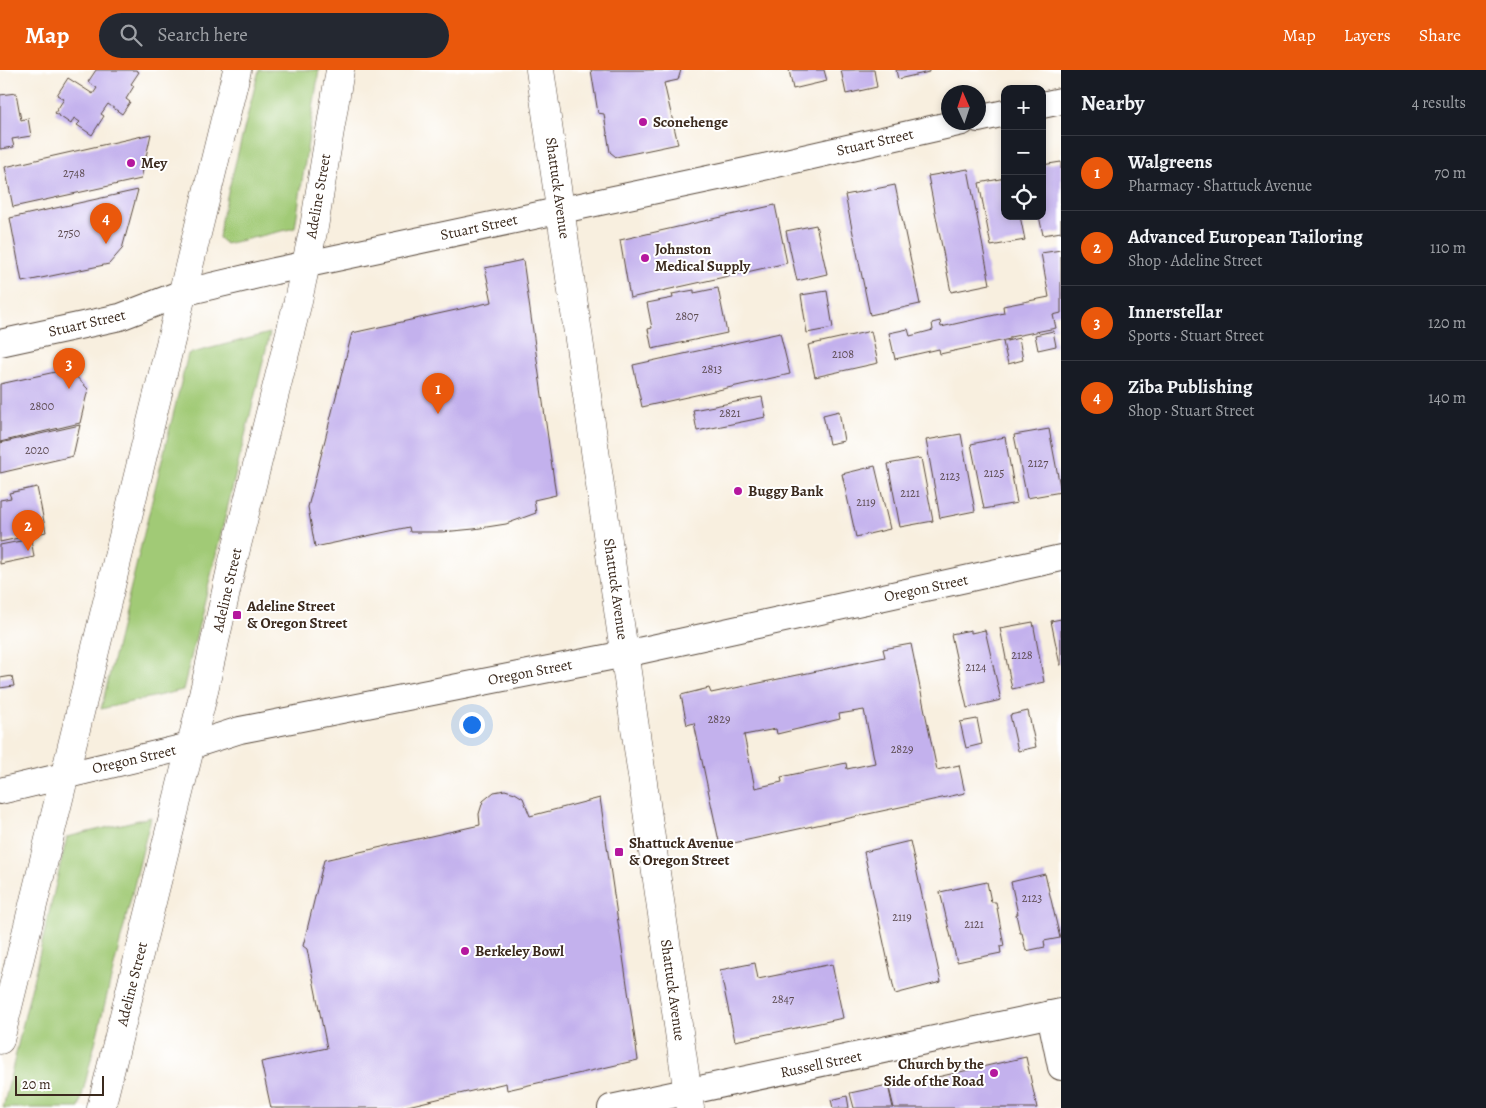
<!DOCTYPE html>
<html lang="en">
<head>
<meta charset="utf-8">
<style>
  body { margin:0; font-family:Alegreya,serif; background:#242831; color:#f1f3f6 }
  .controls { position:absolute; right:15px; top:15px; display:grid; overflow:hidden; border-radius:10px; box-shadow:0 2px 8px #0003 }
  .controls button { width:45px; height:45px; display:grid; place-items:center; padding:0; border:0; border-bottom:1px solid #363941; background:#171b24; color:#f1f3f6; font:25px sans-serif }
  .compass { position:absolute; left:941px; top:15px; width:45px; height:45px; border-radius:50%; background:#171b24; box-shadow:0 2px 8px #0003; rotate:357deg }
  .scale { position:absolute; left:15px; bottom:12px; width:89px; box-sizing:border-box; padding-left:5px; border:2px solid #3b2a1e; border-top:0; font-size:14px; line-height:18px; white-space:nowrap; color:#3b2a1e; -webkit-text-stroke:4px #fff; paint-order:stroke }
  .you { position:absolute; left:471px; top:654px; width:18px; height:18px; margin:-12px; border:4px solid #fff; border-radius:50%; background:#1a73e8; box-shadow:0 0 0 8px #1a73e833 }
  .badge { display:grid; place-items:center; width:32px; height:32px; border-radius:50%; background:#ea580c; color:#fff; font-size:16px; font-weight:700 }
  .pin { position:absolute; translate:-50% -41px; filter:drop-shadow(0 1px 2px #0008) }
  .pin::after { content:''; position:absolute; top:26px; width:18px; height:15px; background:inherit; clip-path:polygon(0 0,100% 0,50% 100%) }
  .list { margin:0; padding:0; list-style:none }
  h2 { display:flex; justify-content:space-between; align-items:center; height:65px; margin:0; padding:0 20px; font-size:21px }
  h2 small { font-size:16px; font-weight:400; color:#9ea1a6 }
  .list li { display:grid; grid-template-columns:32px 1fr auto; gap:15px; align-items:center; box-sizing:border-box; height:75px; padding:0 20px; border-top:1px solid #363941 }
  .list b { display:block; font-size:19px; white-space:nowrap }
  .list p { margin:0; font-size:16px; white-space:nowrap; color:#9ea1a6 }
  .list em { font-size:16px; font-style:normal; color:#9ea1a6 }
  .icon { flex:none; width:28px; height:28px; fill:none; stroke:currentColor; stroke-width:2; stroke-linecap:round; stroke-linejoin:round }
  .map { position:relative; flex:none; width:1061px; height:1038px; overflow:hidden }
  header { display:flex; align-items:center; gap:30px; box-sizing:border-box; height:70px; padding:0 25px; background:#ea580c; color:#fff }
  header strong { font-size:24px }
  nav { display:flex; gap:28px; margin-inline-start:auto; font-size:18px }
  .search { width:350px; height:45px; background:#242831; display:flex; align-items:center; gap:12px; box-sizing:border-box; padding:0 18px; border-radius:28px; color:#9ea1a6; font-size:19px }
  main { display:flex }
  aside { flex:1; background:#171b24 }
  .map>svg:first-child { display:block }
  .green { fill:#a1ca76; stroke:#6e7a4a }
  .building { fill:#c3b1ed; fill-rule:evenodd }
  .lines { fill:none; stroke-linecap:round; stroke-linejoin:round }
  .minor-casing { stroke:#57483b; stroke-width:28 }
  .tertiary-casing { stroke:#57483b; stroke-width:29 }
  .secondary-casing { stroke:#57483b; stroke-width:29 }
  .minor { stroke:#fff; stroke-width:26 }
  .tertiary { stroke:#fff; stroke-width:28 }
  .secondary { stroke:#fff; stroke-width:28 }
  .poi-dot { fill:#b5179e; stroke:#fff; stroke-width:2 }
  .labels { text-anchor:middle; stroke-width:4; stroke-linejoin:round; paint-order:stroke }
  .number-label { font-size:12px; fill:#5d4c52 }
  .poi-label { font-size:15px; font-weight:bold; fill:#3b2a1e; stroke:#fff; text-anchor:start }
  .street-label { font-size:15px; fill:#3b2a1e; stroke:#fff }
</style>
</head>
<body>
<header>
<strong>Map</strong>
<div class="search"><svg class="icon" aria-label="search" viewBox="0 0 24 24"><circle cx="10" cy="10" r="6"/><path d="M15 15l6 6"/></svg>Search here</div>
<nav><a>Map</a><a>Layers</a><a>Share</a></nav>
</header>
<main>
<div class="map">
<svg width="1061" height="1038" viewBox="0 0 1061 1038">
  <rect width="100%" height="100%" fill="#fff"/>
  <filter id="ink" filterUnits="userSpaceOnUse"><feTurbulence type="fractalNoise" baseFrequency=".02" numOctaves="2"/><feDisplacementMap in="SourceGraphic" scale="10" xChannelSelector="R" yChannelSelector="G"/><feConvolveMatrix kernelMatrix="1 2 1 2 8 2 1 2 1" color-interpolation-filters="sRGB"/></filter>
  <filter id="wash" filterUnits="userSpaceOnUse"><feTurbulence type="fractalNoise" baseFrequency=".0096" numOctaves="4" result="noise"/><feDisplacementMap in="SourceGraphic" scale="20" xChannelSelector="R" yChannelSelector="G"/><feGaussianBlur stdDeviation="1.12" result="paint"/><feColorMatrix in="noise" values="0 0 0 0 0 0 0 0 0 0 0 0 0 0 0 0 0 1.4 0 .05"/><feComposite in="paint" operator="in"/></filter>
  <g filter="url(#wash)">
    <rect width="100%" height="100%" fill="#f8efdf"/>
    <g class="green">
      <polygon points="259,0 319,0 295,158 226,174 219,168 221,150"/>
      <polygon points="270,263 183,620 101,639 188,284"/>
      <polygon points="151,747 79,1038 3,1038 67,767"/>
    </g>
    <g id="blocks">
      <g class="building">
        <polygon points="96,0 136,0 139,2 131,14 134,16 126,29 130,32 122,44 108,34 101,44 104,46 92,65 77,55 80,52 74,48 71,54 55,43 64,29 57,25 68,8 93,24 97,18 88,12"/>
        <polygon points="591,0 681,0 678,10 664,13 678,74 616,87 610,82 604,44 598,43"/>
        <polygon points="789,0 824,0 827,11 793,19"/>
        <polygon points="841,0 874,0 877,17 846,24"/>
        <polygon points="896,0 929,0 929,2 898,9"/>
        <polygon points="16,23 21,50 28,48 31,66 12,69 14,77 0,79 0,25"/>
        <polygon points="151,64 141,109 13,137 5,97"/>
        <polygon points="1061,92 1061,162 1043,165 1039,146 1042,146 1042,95"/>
        <polygon points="968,99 990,214 951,222 928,106"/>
        <polygon points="1005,108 1005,146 1020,146 1025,170 991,176 979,113"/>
        <polygon points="895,115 920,234 870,245 845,125"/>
        <polygon points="138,120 122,179 109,194 22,212 10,148"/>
        <polygon points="775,135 787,193 630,228 620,170"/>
        <polygon points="816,155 827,204 797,211 786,161"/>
        <polygon points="1061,180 1061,243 1053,245 1056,258 1010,267 1010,269 940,284 939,279 895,289 889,263 908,259 910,266 933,260 932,253 940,251 941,257 1004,243 1003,236 1049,227 1041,183"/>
        <polygon points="523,190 556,425 534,430 536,443 506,454 474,459 442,462 410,462 409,457 315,477 308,437 352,263 492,232 485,198"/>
        <polygon points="718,218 727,263 652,279 648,259 652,258 647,233 673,228 672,224 694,220 694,223"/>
        <polygon points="827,221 833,258 807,263 801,225"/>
        <polygon points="871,261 878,293 815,307 808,275"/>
        <polygon points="1053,261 1056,276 1038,280 1035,265"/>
        <polygon points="780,263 790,304 642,337 633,295"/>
        <polygon points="1019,268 1023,290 1008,294 1003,272"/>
        <polygon points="69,299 88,319 80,353 0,372 0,314"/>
        <polygon points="762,327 766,347 697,361 693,340"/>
        <polygon points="839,341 844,371 829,374 823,345"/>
        <polygon points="80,355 73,386 0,403 0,373"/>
        <polygon points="1049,359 1061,422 1027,428 1014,365"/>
        <polygon points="961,364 975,441 940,448 926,370"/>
        <polygon points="1005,367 1017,433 984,439 971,374"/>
        <polygon points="921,388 933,451 900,457 888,394"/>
        <polygon points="875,396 890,459 856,467 842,404"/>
        <polygon points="37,417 46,462 0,472 0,430 11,428 9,423"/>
        <polygon points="31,469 34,487 0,494 0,475"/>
        <polygon points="1061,549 1061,595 1060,595 1051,551"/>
        <polygon points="1033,552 1044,612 1012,619 1000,558"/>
        <polygon points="971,560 971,563 985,560 1001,630 967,638 951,564"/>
        <path d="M911,574L937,700L959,695L965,723L720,776L694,653L687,655L681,625L709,618L711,623L885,587L883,579ZM864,640L875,693L847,699L846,693L781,707L782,712L755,718L744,665L776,659L777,664L840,649L839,644Z"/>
        <polygon points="12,606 14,616 0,618 0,608"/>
        <polygon points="1028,641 1036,677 1018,681 1010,645"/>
        <polygon points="977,649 982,674 966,678 960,652"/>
        <polygon points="505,720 515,723 523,728 530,746 600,728 638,990 507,1020 506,1013 399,1038 271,1038 261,992 327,978 307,879 303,876 324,790 480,755 479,744 483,731 494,722"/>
        <polygon points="910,771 941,912 895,924 864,782"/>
        <polygon points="1045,804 1060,868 1044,871 1045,877 1026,881 1022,863 1020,863 1016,844 1018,844 1011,812"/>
        <polygon points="987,812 991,832 996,832 1004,876 1000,877 1001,883 957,892 940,822"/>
        <polygon points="755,893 758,909 832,894 843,948 735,971 720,900"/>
        <polygon points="1026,987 1037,1038 894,1038 889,1018"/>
        <polygon points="888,1015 893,1038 854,1038 850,1023"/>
        <polygon points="847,1026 849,1038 833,1038 831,1030"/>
      </g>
    </g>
  </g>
  <g filter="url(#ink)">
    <use href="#blocks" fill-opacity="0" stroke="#57483b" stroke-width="1"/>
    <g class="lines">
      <defs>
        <g id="minor">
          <polyline points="1042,35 1061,31"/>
          <polyline points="978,49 1005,43"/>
          <polyline points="0,273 120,247 182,223 275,201 746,101 962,52"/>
          <polyline points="0,721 190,676 240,660 625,584 1061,488"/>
          <polyline points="1050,944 1061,997"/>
          <polyline points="611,1038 1061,942"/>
        </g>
        <polyline id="tertiary" points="540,0 690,1038"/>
        <g id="secondary">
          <polyline points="0,970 237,0"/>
          <polyline points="101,1038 201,634 231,499 297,235 314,157 340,0"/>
        </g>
      </defs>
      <use href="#minor" class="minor-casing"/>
      <use href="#tertiary" class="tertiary-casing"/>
      <use href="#secondary" class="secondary-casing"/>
      <use href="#minor" class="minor"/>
      <use href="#tertiary" class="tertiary"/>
      <use href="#secondary" class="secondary"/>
    </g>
  </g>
  <g class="poi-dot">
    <circle cx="643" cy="52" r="5"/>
    <circle cx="131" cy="93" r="5"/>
    <circle cx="645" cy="188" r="5"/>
    <circle cx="738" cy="421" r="5"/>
    <rect x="232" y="540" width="10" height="10" rx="2.5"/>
    <rect x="614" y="777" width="10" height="10" rx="2.5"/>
    <circle cx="465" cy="881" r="5"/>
    <circle cx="994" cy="1003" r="5"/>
  </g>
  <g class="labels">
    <g class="number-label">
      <text x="74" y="107">2748</text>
      <text x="69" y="167">2750</text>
      <text x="687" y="250">2807</text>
      <text x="843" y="288">2108</text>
      <text x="712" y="303">2813</text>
      <text x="42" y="340">2800</text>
      <text x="730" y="347">2821</text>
      <text x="37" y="384">2020</text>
      <text x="1038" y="397">2127</text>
      <text x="994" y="407">2125</text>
      <text x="950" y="410">2123</text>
      <text x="910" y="427">2121</text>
      <text x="866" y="436">2119</text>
      <text x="1022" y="589">2128</text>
      <text x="976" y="601">2124</text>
      <text x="719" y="653">2829</text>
      <text x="902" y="683">2829</text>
      <text x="1032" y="832">2123</text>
      <text x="902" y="851">2119</text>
      <text x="974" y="858">2121</text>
      <text x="783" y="933">2847</text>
    </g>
    <g class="poi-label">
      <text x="653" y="57">Sconehenge</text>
      <text x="141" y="98">Mey</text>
      <text x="655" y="184">Johnston<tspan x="655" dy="17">Medical Supply</tspan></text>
      <text x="748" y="426">Buggy Bank</text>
      <text x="247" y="541">Adeline Street<tspan x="247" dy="17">&amp; Oregon Street</tspan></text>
      <text x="629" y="778">Shattuck Avenue<tspan x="629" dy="17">&amp; Oregon Street</tspan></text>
      <text x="475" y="886">Berkeley Bowl</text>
      <text x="984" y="999" text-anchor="end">Church by the<tspan x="984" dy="17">Side of the Road</tspan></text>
    </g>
    <g class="street-label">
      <text transform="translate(875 72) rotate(-13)" y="5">Stuart Street</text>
      <text transform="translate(558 118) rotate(82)" y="5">Shattuck Avenue</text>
      <text transform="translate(318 126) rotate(-80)" y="5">Adeline Street</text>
      <text transform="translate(479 157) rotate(-12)" y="5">Stuart Street</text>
      <text transform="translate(87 253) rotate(-13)" y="5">Stuart Street</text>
      <text transform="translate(926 518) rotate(-12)" y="5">Oregon Street</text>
      <text transform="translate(616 519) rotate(82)" y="5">Shattuck Avenue</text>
      <text transform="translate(227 520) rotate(-77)" y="5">Adeline Street</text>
      <text transform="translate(530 602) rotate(-11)" y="5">Oregon Street</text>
      <text transform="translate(134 689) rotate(-13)" y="5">Oregon Street</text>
      <text transform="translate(132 914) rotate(-76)" y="5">Adeline Street</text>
      <text transform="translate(673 920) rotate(82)" y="5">Shattuck Avenue</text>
      <text transform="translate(821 994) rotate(-12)" y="5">Russell Street</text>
    </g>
  </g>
</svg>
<div class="controls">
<button>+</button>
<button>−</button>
<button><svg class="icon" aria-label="locate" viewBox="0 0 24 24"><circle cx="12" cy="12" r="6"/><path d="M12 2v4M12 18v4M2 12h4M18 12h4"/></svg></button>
</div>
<svg class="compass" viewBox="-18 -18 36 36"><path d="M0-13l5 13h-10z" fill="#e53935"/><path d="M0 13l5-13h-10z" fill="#9ea1a6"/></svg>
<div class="scale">20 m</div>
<div class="you"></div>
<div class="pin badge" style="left:438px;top:344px">1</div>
<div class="pin badge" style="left:28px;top:481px">2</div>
<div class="pin badge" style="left:69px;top:319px">3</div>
<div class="pin badge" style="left:106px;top:174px">4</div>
</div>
<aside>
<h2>Nearby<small>4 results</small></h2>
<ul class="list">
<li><span class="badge">1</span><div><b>Walgreens</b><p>Pharmacy · Shattuck Avenue</p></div><em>70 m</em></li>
<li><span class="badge">2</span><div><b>Advanced European Tailoring</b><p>Shop · Adeline Street</p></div><em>110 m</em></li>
<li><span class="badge">3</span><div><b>Innerstellar</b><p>Sports · Stuart Street</p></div><em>120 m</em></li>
<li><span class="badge">4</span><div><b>Ziba Publishing</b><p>Shop · Stuart Street</p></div><em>140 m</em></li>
</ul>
</aside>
</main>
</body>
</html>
